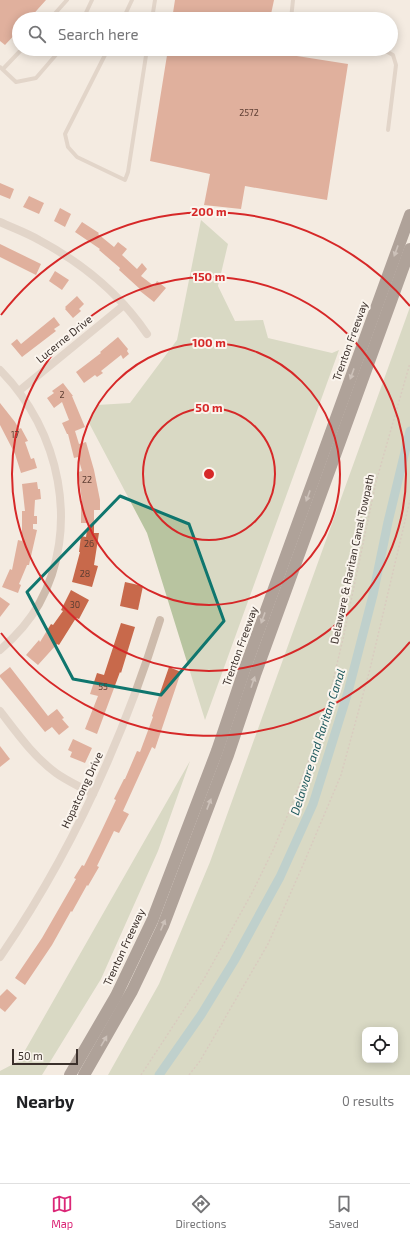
<!DOCTYPE html>
<html lang="en">
<head>
<meta charset="utf-8">
<style>
  body { margin:0; font-family:"Exo 2",sans-serif; background:#f2f2f2; color:#202124 }
  .controls { position:absolute; right:12px; bottom:12px; display:grid; overflow:hidden; border-radius:8px; box-shadow:0 2px 10px #0003 }
  .controls button { width:36px; height:36px; display:grid; place-items:center; padding:0; border:0; border-bottom:1px solid #e0e0e0; background:#fff; color:#202124; font:20px sans-serif }
  .scale { position:absolute; left:12px; bottom:10px; width:66px; box-sizing:border-box; padding-left:4px; border:2px solid #3b302b; border-top:0; font-size:11px; line-height:14px; white-space:nowrap; color:#3b302b; -webkit-text-stroke:3px #fbf5ee; paint-order:stroke }
  .list { margin:0; padding:0; list-style:none }
  h2 { display:flex; justify-content:space-between; align-items:center; height:52px; margin:0; padding:0 16px; font-size:17px }
  h2 small { font-size:13px; font-weight:400; color:#757577 }
  .icon { flex:none; width:22px; height:22px; fill:none; stroke:currentColor; stroke-width:2; stroke-linecap:round; stroke-linejoin:round }
  .map { position:relative; flex:none; width:410px; height:1075px; overflow:hidden }
  .search { position:absolute; background:#fff; box-shadow:0 2px 10px #0003; left:12px; right:12px; top:12px; height:44px; display:flex; align-items:center; gap:10px; box-sizing:border-box; padding:0 14px; border-radius:22px; color:#757577; font-size:15px }
  .sheet { height:108px; background:#fff }
  nav { display:flex; justify-content:space-around; align-items:center; box-sizing:border-box; height:56px; border-top:1px solid #e0e0e0; background:#fff; font-size:11px; color:#757577 }
  nav a { display:grid; justify-items:center; gap:2px }
  nav .on { color:#db2777 }
  .map>svg:first-child { display:block }
  .green { fill:#b8c4a0; fill-rule:evenodd }
  .lines { fill:none; stroke-linecap:round; stroke-linejoin:round }
  .canal { stroke:#7fb0b2; stroke-width:9 }
  .building { fill:#c8694b }
  .path { stroke:#b9a596; stroke-width:1.5; stroke-dasharray:2 2; stroke-linecap:butt }
  .service { stroke:#cdbbac; stroke-width:4 }
  .minor { stroke:#cdbbac; stroke-width:8 }
  .motorway { stroke:#5c4a42; stroke-width:12 }
  .oneway { fill:#9c8e87 }
  .marked { fill:none; stroke:#0f766e; stroke-width:3; stroke-linejoin:round }
  .ring { fill:none; stroke:#d62828; stroke-width:2 }
  .labels { text-anchor:middle; stroke-width:4; stroke-linejoin:round; paint-order:stroke }
  .number-label { font-size:9px; fill:#5e3e33 }
  .street-label { font-size:11px; fill:#3b302b; stroke:#fbf5ee }
  .water-label { font-size:12px; font-style:italic; fill:#1f5a5e; stroke:#fbf5ee }
  .centre { fill:#d62828; stroke:#fbf5ee; stroke-width:2 }
  .ring-label { font-size:12px; text-anchor:middle; font-weight:bold; fill:#d62828; stroke:#fbf5ee; stroke-width:4; stroke-linejoin:round; paint-order:stroke }
</style>
</head>
<body>
<div class="map">
<svg width="410" height="1075" viewBox="0 0 410 1075">
  <rect width="100%" height="100%" fill="#f4ebe1"/>
  <g class="green">
    <polygon points="201,220 228,244 218,286 235,321 263,320 268,338 332,353 339,350 205,720 147,533 89,423 97,405 130,403 177,340"/>
    <path d="M410,307V1075H108L159,984L210,862ZM365,1030H395V1060H365Z"/>
    <polygon points="190,761 158,851 101,979 42,1075 0,1075 0,1071 19,1061"/>
  </g>
  <g class="lines">
    <polyline class="canal" points="159,1075 201,1015 234,961 280,877 313,804 348,692 373,595 388,522 410,431"/>
  </g>
  <g class="building">
    <polygon points="0,0 46,0 29,19 19,19 19,30 5,45 0,41"/>
    <polygon points="175,0 274,0 270,19 172,19"/>
    <polygon points="168,49 265,49 265,51 348,64 327,200 245,186 241,209 204,205 210,174 150,161"/>
    <polygon points="0,183 14,189 10,199 0,195"/>
    <polygon points="29,196 44,203 39,214 23,207"/>
    <polygon points="60,208 71,214 65,227 54,221"/>
    <polygon points="82,222 99,233 98,234 114,247 118,242 127,249 122,255 137,269 142,263 147,269 141,276 154,286 157,281 166,288 154,302 140,291 141,290 119,270 120,268 99,250 100,249 75,232"/>
    <polygon points="0,244 41,264 36,275 0,257"/>
    <polygon points="55,271 69,280 62,290 49,281"/>
    <polygon points="77,296 84,304 79,309 81,311 73,318 65,309 66,308 65,307"/>
    <polygon points="54,317 60,325 54,329 56,331 22,357 11,344 17,339 21,344"/>
    <polygon points="118,337 128,349 127,351 129,354 123,359 121,355 101,371 103,373 97,377 95,375 84,383 76,372 101,353 100,352"/>
    <polygon points="63,383 73,396 72,396 85,427 75,431 79,444 86,442 94,470 100,500 100,510 94,510 94,533 99,533 94,565 98,566 92,587 72,582 80,552 79,552 81,536 86,537 88,523 81,523 81,501 82,501 78,472 82,471 78,457 74,458 68,434 67,434 62,423 69,420 62,402 54,408 47,398 54,393 52,391"/>
    <polygon points="0,403 15,422 19,429 21,428 28,441 25,442 31,459 34,458 37,468 21,473 15,454 0,425"/>
    <polygon points="37,482 38,489 40,489 41,499 35,500 34,516 37,516 37,524 33,524 33,529 37,530 29,565 27,565 19,584 21,585 18,593 2,587 10,569 12,570 18,540 22,541 22,511 25,511 22,484"/>
    <polygon points="125,582 143,586 138,610 120,606"/>
    <polygon points="71,590 89,600 79,619 76,618 59,645 57,644 38,665 26,655 39,640 40,642 51,624 53,625 63,611 61,610"/>
    <polygon points="0,597 10,604 0,617"/>
    <polygon points="121,623 135,627 121,673 120,672 97,734 85,729 98,696 90,694 97,673 104,675"/>
    <polygon points="10,667 48,716 57,709 64,718 62,719 69,727 59,735 52,727 45,732 0,677 0,675"/>
    <polygon points="169,667 181,672 155,749 152,747 123,811 129,814 119,833 114,831 97,866 99,867 88,886 87,885 72,912 71,911 52,945 25,985 15,978 42,938 76,879 74,878 82,865 84,866 100,834 116,800 114,799 124,779 125,779 137,751 140,752 153,717 152,716"/>
    <polygon points="73,739 92,748 85,763 70,757 72,752 68,750"/>
    <polygon points="0,746 10,759 0,767"/>
    <polygon points="7,989 17,998 5,1012 0,1008 0,996"/>
  </g>
  <g class="lines">
    <g class="path">
      <polyline points="141,1075 204,979 253,891 274,848 288,814 316,741 327,705 343,639 376,482 410,363"/>
      <polyline points="189,1075 200,1061 268,944 303,865 341,775 370,669 410,500"/>
    </g>
    <g class="service">
      <polyline points="50,19 67,0"/>
      <polyline points="83,19 92,0"/>
      <polyline points="123,19 132,0"/>
      <polyline points="152,19 155,0"/>
      <polyline points="291,19 293,0"/>
      <polyline points="108,49 65,134 68,147 77,157 125,180 128,172 147,49"/>
      <polyline points="382,49 393,55 396,65 388,130"/>
      <polyline points="0,67 16,82 36,78 61,49"/>
      <polyline points="3,69 22,49"/>
    </g>
    <g class="minor">
      <path d="M0,222C13,228 27,233 39,240C82,263 120,294 147,334"/>
      <path d="M0,370C60,430 81,528 39,604C29,622 15,637 0,650"/>
      <polyline points="19,391 124,305"/>
      <path d="M0,711C17,733 33,756 56,773C67,781 81,787 93,794"/>
      <path d="M0,957C71,854 123,739 160,620"/>
    </g>
    <g class="motorway">
      <polyline points="70,1075 116,996 152,921 217,751 244,671 410,215"/>
      <polyline points="84,1075 132,991 163,926 228,755 255,675 410,249"/>
    </g>
  </g>
  <defs><path id="oneway-solid" d="M-6-.8H1V-3.2L6.5 0L1 3.2V.8H-6Z"/></defs>
  <g class="oneway">
    <use href="#oneway-solid" transform="translate(396 251) rotate(110)"/>
    <use href="#oneway-solid" transform="translate(352 374) rotate(110)"/>
    <use href="#oneway-solid" transform="translate(308 496) rotate(110)"/>
    <use href="#oneway-solid" transform="translate(263 618) rotate(110)"/>
    <use href="#oneway-solid" transform="translate(253 682) rotate(-71)"/>
    <use href="#oneway-solid" transform="translate(209 804) rotate(-69)"/>
    <use href="#oneway-solid" transform="translate(163 925) rotate(-67)"/>
    <use href="#oneway-solid" transform="translate(104 1041) rotate(-60)"/>
  </g>
  <path d="M0 0H410V1075H0ZM120,496L189,524L224,621L161,695L73,679L27,592Z" fill="#f4ebe1" fill-opacity=".55" fill-rule="evenodd"/>
  <path class="marked" d="M120,496L189,524L224,621L161,695L73,679L27,592Z"/>
  <g class="ring">
    <circle cx="209" cy="474" r="66"/>
    <circle cx="209" cy="474" r="131"/>
    <circle cx="209" cy="474" r="197"/>
    <path d="M410 642A262 262 0 0 1 1 633M1 315A262 262 0 0 1 410 306"/>
  </g>
  <g class="labels">
    <g class="number-label">
      <text x="249" y="116">2572</text>
      <text x="62" y="398">2</text>
      <text x="15" y="438">17</text>
      <text x="87" y="483">22</text>
      <text x="89" y="547">26</text>
      <text x="85" y="577">28</text>
      <text x="75" y="608">30</text>
      <text x="103" y="690">55</text>
    </g>
    <g class="street-label">
      <text transform="translate(64 339) rotate(-39)" y="4">Lucerne Drive</text>
      <text transform="translate(350 341) rotate(-70)" y="4">Trenton Freeway</text>
      <text transform="translate(352 559) rotate(-78)" y="4">Delaware &amp; Raritan Canal Towpath</text>
      <text transform="translate(240 646) rotate(-70)" y="4">Trenton Freeway</text>
      <text transform="translate(82 790) rotate(-65)" y="4">Hopatcong Drive</text>
      <text transform="translate(124 947) rotate(-65)" y="4">Trenton Freeway</text>
    </g>
    <g class="water-label">
      <text transform="translate(318 742) rotate(-72)" y="4">Delaware and Raritan Canal</text>
    </g>
  </g>
  <circle cx="209" cy="474" r="6" class="centre"/>
  <g class="ring-label">
    <text x="209" y="216">200 m</text>
    <text x="209" y="281">150 m</text>
    <text x="209" y="347">100 m</text>
    <text x="209" y="412">50 m</text>
  </g>
</svg>
<div class="controls">
<button><svg class="icon" aria-label="locate" viewBox="0 0 24 24"><circle cx="12" cy="12" r="6"/><path d="M12 2v4M12 18v4M2 12h4M18 12h4"/></svg></button>
</div>
<div class="scale">50 m</div>
<div class="search"><svg class="icon" aria-label="search" viewBox="0 0 24 24"><circle cx="10" cy="10" r="6"/><path d="M15 15l6 6"/></svg>Search here</div>
</div>
<section class="sheet">
<h2>Nearby<small>0 results</small></h2>
<ul class="list">
</ul>
</section>
<nav>
<a class="on"><svg class="icon" aria-label="map" viewBox="0 0 24 24"><path d="M3 6l6-2 6 2 6-2v14l-6 2-6-2-6 2zM9 4v14M15 6v14"/></svg>Map</a>
<a><svg class="icon" aria-label="directions" viewBox="0 0 24 24"><path d="M12 3l9 9-9 9-9-9zM9 14v-3h6M13 9l2 2-2 2"/></svg>Directions</a>
<a><svg class="icon" aria-label="saved" viewBox="0 0 24 24"><path d="M7 4h10v16l-5-4-5 4z"/></svg>Saved</a>
</nav>
</body>
</html>
